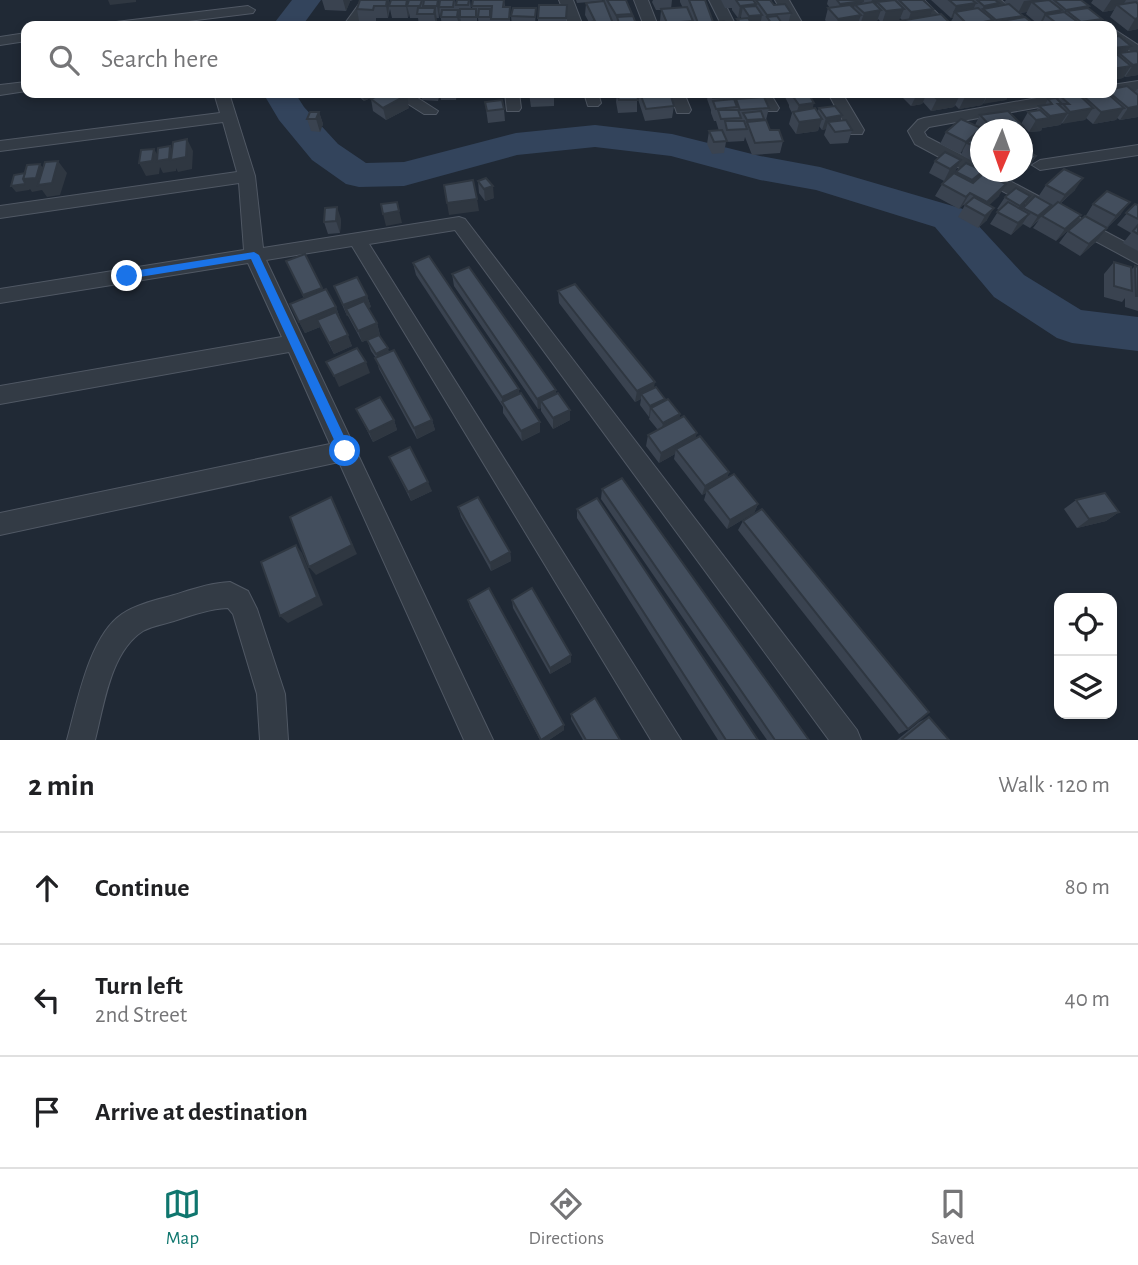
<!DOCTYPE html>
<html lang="en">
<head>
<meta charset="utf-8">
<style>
  body { margin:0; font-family:"Alegreya Sans",sans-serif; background:#f6f6f6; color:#202124 }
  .controls { position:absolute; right:21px; bottom:21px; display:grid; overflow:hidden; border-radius:14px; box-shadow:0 4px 10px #0003 }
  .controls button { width:63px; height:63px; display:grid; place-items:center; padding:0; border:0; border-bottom:2px solid #e0e0e0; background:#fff; color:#202124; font:35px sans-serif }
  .compass { position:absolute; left:970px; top:119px; width:63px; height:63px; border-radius:50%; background:#fff; box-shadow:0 4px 10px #0003; rotate:182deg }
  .stop { position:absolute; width:21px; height:21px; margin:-16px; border:5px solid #1a73e8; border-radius:50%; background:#fff }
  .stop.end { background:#1a73e8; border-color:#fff; box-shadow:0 2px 7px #0008 }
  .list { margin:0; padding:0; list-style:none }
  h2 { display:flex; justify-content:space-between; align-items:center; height:91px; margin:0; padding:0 28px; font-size:30px }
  h2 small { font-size:23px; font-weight:400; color:#757577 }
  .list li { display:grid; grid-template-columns:46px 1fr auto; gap:21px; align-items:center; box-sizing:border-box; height:112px; padding:0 28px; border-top:2px solid #e0e0e0 }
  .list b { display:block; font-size:26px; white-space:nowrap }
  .list p { margin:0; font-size:23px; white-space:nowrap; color:#757577 }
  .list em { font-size:23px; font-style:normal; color:#757577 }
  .icon { flex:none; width:38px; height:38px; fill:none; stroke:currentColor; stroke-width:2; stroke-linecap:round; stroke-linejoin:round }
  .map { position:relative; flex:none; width:1138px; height:740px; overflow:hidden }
  .search { position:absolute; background:#fff; box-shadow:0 4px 10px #0003; left:21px; right:21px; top:21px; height:77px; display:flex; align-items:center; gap:18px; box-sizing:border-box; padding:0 24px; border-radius:14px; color:#757577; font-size:26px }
  .sheet { height:427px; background:#fff }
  nav { display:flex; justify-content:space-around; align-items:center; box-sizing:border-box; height:98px; border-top:2px solid #e0e0e0; background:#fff; font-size:19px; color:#757577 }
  nav a { display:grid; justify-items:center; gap:4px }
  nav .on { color:#0f766e }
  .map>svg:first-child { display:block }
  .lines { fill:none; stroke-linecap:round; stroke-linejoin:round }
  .river { fill:#33445c; fill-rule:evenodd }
  .street-casing { stroke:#505864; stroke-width:2 }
  .street { fill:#333b45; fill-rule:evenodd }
  .wall { fill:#3a4350 }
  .shaded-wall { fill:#2f3741 }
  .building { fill:#434e5d; stroke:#2f3741; stroke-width:2 }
  .route { fill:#1a73e8 }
</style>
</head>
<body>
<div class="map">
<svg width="1138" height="740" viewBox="0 0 1138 740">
  <rect width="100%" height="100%" fill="#202935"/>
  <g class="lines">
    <g class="river">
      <polygon points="292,0 321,0 302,26 272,26"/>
      <polygon points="263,93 295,93 304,107 338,144 366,163 404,162 516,133 595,125 672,134 760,156 820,167 963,209 1024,275 1081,310 1138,317 1138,351 1072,343 1057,338 994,297 935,227 816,190 760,180 671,156 595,147 517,155 404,186 359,187 346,184 312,160 279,120"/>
    </g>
    <defs>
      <g id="street">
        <polygon points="362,0 375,1 357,26 343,26"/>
        <polygon points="559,0 573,0 583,26 569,26"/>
        <polygon points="634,0 648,0 658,26 644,26"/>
        <polygon points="709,0 723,0 736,26 722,26"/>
        <polygon points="775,0 789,0 804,26 790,26"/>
        <polygon points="909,0 924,0 950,26 935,26"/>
        <polygon points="986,0 1001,0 1031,26 1016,26"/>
        <polygon points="248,6 255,10 253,13 148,26 109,26 116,22"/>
        <polygon points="1112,28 1138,45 1138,56 1112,39"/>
        <polygon points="26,33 26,41 0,45 0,37"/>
        <polygon points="1138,81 1138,91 1112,94 1109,93 1112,93 1112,85"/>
        <polygon points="26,82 26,91 0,95 0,85"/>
        <polygon points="214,93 229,93 255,176 263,248 459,217 465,219 857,730 861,740 829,740 455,230 369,244 681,740 651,740 352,246 266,260 493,740 464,740 339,462 0,535 0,513 330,444 289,352 0,404 0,386 282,337 248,263 0,303 0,289 244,250 239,183 0,218 0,206 237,172 223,122 0,151 0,141 220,113"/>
        <polygon points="391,93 410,93 438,111 436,114 424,114"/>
        <polygon points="505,93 519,93 521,108 519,111 507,111"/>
        <polygon points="584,93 598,93 601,103 598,106 588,106"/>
        <polygon points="670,93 684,93 691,110 689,113 677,113"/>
        <polygon points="756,93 770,93 779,108 777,111 765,111"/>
        <polygon points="828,93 842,93 864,130 862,134 850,134"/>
        <polygon points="1065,93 1097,93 1089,98 929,127 924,132 927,137 981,165 981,172 993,172 1138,249 1138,264 915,144 908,131 918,120 924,118"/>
        <polygon points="1138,145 1138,155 1040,170 1032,165 1040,160"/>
        <path d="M230,582L248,591L257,609L285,694L288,740H260L257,694L233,614L228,608C209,609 192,615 174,621C164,624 152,626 143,631C110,652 104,706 95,740H67C77,704 89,636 122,614C136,605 152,601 167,597C188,591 208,583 230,582Z"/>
      </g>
    </defs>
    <use href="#street" class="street-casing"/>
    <use href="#street" class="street"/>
  </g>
  <g class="wall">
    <polygon points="322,0 353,0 350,1 346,11 325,10"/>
    <polygon points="391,0 455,0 456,4 457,0 470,0 471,9 472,9 473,0 504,0 505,7 510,7 510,26 491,26 491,23 491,26 479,26 478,18 477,18 477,26 461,26 460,17 459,26 442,26 440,12 439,18 436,18 436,26 419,25 418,18 410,18 409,13 408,18 392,18 390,9 388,18 376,18 376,21 359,21 357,9 390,3"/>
    <polygon points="576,0 602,0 602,1 577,3"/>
    <polygon points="604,0 626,0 636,24 647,26 615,26 612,22 614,26 591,26 585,15 586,3 604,1"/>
    <polygon points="653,0 672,0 671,9 683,8 680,2 680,0 705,0 713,22 728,26 693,26 692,25 692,26 662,26 660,21 661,10 656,10 652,2"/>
    <polygon points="721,0 772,0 771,1 774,5 791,13 788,24 783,25 783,26 736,26 737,19 741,18 741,17 738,18 732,10 732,8 725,8"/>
    <polygon points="828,0 923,0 933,9 930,16 950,23 953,18 951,18 931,0 995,0 999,3 997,6 1007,5 1004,2 1006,0 1081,0 1089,6 1087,8 1102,19 1101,22 1107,26 1040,26 1041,25 1039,25 1026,14 1027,12 1020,13 1023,16 1022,17 1036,26 881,26 882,24 903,21 900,18 882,23 878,19 877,21 860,25 858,23 857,26 830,26 825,20 828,8 830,8 827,4"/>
    <polygon points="1093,0 1138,0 1138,29 1128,31 1110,17 1114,10 1103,12 1091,3"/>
    <polygon points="567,5 566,26 538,26 538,18"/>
    <polygon points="536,8 535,26 512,26 511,16"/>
    <polygon points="1112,37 1131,46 1127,52 1138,52 1138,75 1125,77 1124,76 1123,78 1112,80"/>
    <polygon points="1137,89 1138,89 1138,117 1120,120 1117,118 1116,120 1093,124 1086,118 1085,120 1062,123 1060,125 1042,128 1041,131 1029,132 1021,124 1028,112 1036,111 1039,106 1045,105 1048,99 1058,100 1060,96 1080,96 1081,94 1089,93 1135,92"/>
    <polygon points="354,93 381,93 364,101"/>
    <polygon points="421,93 440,93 438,101 422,100"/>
    <polygon points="440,93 457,93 456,100 441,100"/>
    <polygon points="529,93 554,93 554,106 531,107"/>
    <polygon points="617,93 670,93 674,106 672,118 645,121 637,96 637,112 618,113 616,102"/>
    <polygon points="701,93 753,93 753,98 769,108 766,120 770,130 783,141 780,153 752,155 745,137 744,141 726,142 724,153 712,154 707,144 709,131 719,131 716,121 714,121 711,113 711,110 707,99 708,97 703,97"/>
    <polygon points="782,93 807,93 813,109 817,113 819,108 842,115 840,121 852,130 848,143 830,144 824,135 826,129 822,130 819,126 818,131 796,134 789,124 792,113 789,107 789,105 785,97 785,95 784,96"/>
    <polygon points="899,93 1010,93 1006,100 983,103 982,105 959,109 955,105 954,107 931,111 923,102 922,104 911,106 903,98 904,95 901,95"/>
    <polygon points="371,99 409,108 386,120 373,111"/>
    <polygon points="485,102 504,109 505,121 488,123"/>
    <polygon points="319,112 323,124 320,132 311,131 307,119"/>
    <polygon points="980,115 1021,130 981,130 981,159 976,163 961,155 963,150 960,154 940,144 946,132 975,125"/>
    <polygon points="1036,156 1029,168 1011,182 995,174 996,172 1023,172"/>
    <polygon points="961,160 954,173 956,172 979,178 999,196 989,205 987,220 978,228 958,217 965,205 963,205 959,209 935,196 944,181 929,173 935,161"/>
    <polygon points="478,181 494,198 485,201 479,193"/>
    <polygon points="1046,185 1075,190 1060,204 1081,215 1072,227 1056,241 1033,228 1039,220 1030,228 1023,224 1011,235 990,224 999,210 997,209 1005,197 1030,196 1021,209 1023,208 1045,214 1054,206 1038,197"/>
    <polygon points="1093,204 1121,214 1107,228 1098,240 1080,256 1059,243 1068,231 1085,217"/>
    <polygon points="1135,204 1138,205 1138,251 1123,243 1131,233 1117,225"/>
    <polygon points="341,219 340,233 328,234 324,222"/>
    <polygon points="286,261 323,290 336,307 340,318 339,319 352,346 334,354 320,327 305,333 290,304 304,298"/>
    <polygon points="1114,262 1131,270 1135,266 1138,267 1138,311 1125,307 1125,298 1122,302 1104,297 1104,274"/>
    <polygon points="413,263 519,389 519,394 540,432 522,441 503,413 503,407 416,275"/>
    <polygon points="452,274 556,390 556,394 570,420 553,429 541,411 541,408 538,409 454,286"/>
    <polygon points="334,286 367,296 371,307 368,308 377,323 380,335 379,335 389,352 432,420 435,430 417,439 379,369 376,358 371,351 367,340 362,342 348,316 347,316"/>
    <polygon points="558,291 665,399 665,401 680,414 679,419 696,438 729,472 727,478 758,504 754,513 727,529 704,500 706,493 702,495 674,459 675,454 659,463 646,446 648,435 658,430 649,419 650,416 649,417 640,405 641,399 635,402 559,303"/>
    <polygon points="356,409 394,420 397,430 373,442"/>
    <polygon points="389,457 432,491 411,501"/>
    <polygon points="602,489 809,740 767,740 601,499"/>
    <polygon points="1076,500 1119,512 1106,521 1077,528 1064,509"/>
    <polygon points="458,507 510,552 511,561 491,571 461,517"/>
    <polygon points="577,509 758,740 718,740 577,518"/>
    <polygon points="743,521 908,729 899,734 738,530"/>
    <polygon points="468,600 564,730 549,740 540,740 470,607"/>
    <polygon points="512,600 571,655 571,662 550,674 513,608"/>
    <polygon points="571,714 620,740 583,740 571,719"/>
    <polygon points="929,717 949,740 897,740 919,722"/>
  </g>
  <g class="shaded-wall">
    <polygon points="108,0 136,0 136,2 110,5"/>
    <polygon points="343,0 350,0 350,2 346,11"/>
    <polygon points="387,0 389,0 390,6 389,6 388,18 386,6"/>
    <polygon points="407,0 409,0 407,6 409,13 408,18 406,6"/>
    <polygon points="438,0 440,0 439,18 437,6"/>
    <polygon points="872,0 892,0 877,2 875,11 868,11"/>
    <polygon points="1032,0 1045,0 1032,2 1027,12 1018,13 1024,1"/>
    <polygon points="1111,0 1126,0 1121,8 1117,5 1114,10 1103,12"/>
    <polygon points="863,1 860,10 855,5 852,13 837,15 840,4"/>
    <polygon points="976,3 971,15 955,12 953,18 951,18 956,6"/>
    <polygon points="999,3 993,15 983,9 978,17 984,6"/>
    <polygon points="756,4 753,16 762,15 760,26 742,26 747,25 749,16 743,7 741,17 738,18 740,6"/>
    <polygon points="1089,6 1082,18 1067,11 1061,21 1059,21 1066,10"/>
    <polygon points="435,8 437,20 436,26 434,14"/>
    <polygon points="904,9 899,21 882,23 886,11"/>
    <polygon points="933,9 928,21 907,24 911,12"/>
    <polygon points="458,10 460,22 459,26 457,17"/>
    <polygon points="881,10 877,21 860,25 864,13"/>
    <polygon points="1062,10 1056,22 1046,15 1041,25 1039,25 1045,13"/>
    <polygon points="861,15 857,26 836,26 838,19"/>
    <polygon points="1138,18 1138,29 1128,31 1135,19"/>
    <polygon points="1102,19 1098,26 1083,24 1082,26 1078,26 1081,22"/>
    <polygon points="1131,46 1124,57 1119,53 1115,59 1112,52 1114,48"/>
    <polygon points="1138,64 1138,75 1125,77 1133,65"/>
    <polygon points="1131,66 1123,78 1112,80 1112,69"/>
    <polygon points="362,93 381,93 364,101"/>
    <polygon points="923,93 927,93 922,104 911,106 917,94"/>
    <polygon points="988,93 982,105 959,109 965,97"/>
    <polygon points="989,93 1010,93 1006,100 983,104"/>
    <polygon points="1032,93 1050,93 1030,96"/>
    <polygon points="407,95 409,108 386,120 383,108"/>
    <polygon points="960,95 954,107 931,111 937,99"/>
    <polygon points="814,103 811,115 795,117 799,105"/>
    <polygon points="1058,104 1062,104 1055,115 1068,113 1060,125 1042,128 1041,131 1029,132 1036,120 1048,118"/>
    <polygon points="1138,106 1138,117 1120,120 1128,108"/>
    <polygon points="1093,108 1085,120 1062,124 1070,112"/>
    <polygon points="1124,108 1116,120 1093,124 1101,112"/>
    <polygon points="319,112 323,124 320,132 316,119"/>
    <polygon points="842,115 838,128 828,122 826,129 822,130 826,118"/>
    <polygon points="822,119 818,131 796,134 799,122"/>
    <polygon points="1023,126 1021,130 1001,130"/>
    <polygon points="981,128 975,141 967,143 963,150 960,154 966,142"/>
    <polygon points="187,139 193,151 192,169 178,172 176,168 176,171 163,173 160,167 159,174 146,176 139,163 154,149 161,161 170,146 177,159"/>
    <polygon points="1036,156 1029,168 1011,182 1017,172 1023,172 1023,167"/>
    <polygon points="961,160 955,172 944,181 950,169"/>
    <polygon points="58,161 67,173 60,195 47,197 42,190 32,192 30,189 29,190 16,192 11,186 40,164 49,176"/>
    <polygon points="982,172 976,183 965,192 972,180"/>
    <polygon points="1083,178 1075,190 1056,207 1065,195"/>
    <polygon points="1006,184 999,196 980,214 987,202"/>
    <polygon points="493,186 494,198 485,201 484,189"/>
    <polygon points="970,193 963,205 959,209 966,197"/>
    <polygon points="1030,196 1023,208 1012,218 1020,206"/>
    <polygon points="477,199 479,211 449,215 447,203"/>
    <polygon points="397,202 402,223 386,226 383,214"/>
    <polygon points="1130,202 1121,214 1106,228 1116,216"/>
    <polygon points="1051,205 1043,217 1042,216 1030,228 1038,216"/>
    <polygon points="337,207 341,219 340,233 336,221"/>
    <polygon points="994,208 987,220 978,228 985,216"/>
    <polygon points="1029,214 1021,226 1011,235 1018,223"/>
    <polygon points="1081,215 1072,227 1056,241 1065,229"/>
    <polygon points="1107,228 1098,240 1080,256 1089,244"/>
    <polygon points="322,288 326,299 308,306 303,295"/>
    <polygon points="367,296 371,307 349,315 346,309 348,316 347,316 343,305"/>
    <polygon points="336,307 340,318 320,327 317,320 320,327 305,333 299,322"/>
    <polygon points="377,323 380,335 362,342 358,331"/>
    <polygon points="348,335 352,346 334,354 329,343"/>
    <polygon points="388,348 391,359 380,365 376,354"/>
    <polygon points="366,362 370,373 339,387 334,376"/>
    <polygon points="655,382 653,393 641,394 641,399 635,402 637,391"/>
    <polygon points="519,389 520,400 502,403 502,397"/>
    <polygon points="556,390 556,400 541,401 541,408 538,409 537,399"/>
    <polygon points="665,399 663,409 651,408 650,416 649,417 650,406"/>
    <polygon points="570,410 570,420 553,429 553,418"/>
    <polygon points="680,414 678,424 661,433 663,423"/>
    <polygon points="394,420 397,430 373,442 369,432"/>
    <polygon points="432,420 435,430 417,439 414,428"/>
    <polygon points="540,422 540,432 522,441 521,431"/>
    <polygon points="697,433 694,443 676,449 675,454 659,463 661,453"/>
    <polygon points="729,472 726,482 707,490 706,493 702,495 705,486"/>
    <polygon points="428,482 432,491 411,501 408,492"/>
    <polygon points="331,497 336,507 357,554 316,575 309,567"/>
    <polygon points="758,504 754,513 727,529 730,520"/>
    <polygon points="1119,512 1106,521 1077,528 1089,519"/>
    <polygon points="296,545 302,553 323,605 288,623 280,616"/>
    <polygon points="510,552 511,561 491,571 490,563"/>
    <polygon points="571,655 571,662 550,674 550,668"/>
    <polygon points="564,725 564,730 549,740 541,740"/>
  </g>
  <g class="building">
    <polygon points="360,0 387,0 386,6 374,6 373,10 357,9"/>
    <polygon points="391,0 407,0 406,6 389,6"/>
    <polygon points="409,0 422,0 420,6 407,6"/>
    <polygon points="424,0 438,0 437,6 423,6"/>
    <polygon points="440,0 454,0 453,7 439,7"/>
    <polygon points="457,0 469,0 468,5 456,5"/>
    <polygon points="473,0 504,0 503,7 510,7 509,19 491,19 492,6 472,6"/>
    <polygon points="607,0 626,0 632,14 616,15"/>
    <polygon points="689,0 705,0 713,22 724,21 728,26 711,26 708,22 698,23"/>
    <polygon points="736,0 753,0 756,4 740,6"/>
    <polygon points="756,0 770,0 774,5 785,4 791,13 767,15"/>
    <polygon points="837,0 863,0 863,1 840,4"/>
    <polygon points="895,0 904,9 886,11 877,2"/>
    <polygon points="899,0 923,0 933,9 911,12"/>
    <polygon points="949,0 972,0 976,3 956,6"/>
    <polygon points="977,0 995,0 999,3 984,6"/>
    <polygon points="1049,0 1062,10 1045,13 1032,2"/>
    <polygon points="1054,0 1081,0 1089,6 1066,10"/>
    <polygon points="604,1 614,26 592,26 591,22 595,21 586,3"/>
    <polygon points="873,2 881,10 864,13 855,5"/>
    <polygon points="1136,2 1138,4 1138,18 1135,19 1117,5"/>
    <polygon points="1009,4 1023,16 996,20 983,9"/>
    <polygon points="539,5 567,5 566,18 538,18"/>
    <polygon points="850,5 861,15 838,19 828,8"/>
    <polygon points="756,6 762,15 749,16 743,7"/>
    <polygon points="687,7 693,21 667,23 661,9"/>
    <polygon points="418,8 435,8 434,14 417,14"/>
    <polygon points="513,8 536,8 535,17 511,16"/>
    <polygon points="978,8 993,20 974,24 993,22 998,26 969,26 955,12"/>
    <polygon points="1088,8 1102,19 1081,22 1067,11"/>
    <rect x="460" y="9" width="16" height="8"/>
    <polygon points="479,9 490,9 490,17 478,17"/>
    <polygon points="442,10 458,10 457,17 441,17"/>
    <polygon points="1064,12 1079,23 1060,26 1046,15"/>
    <polygon points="941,14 953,26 884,26 882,24"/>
    <polygon points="633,16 636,24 646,23 647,26 620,26 617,17"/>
    <polygon points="777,16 783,25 773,26 767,17"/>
    <polygon points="1025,17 1036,26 1002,26 996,22"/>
    <polygon points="748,18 752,24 742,25 737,19"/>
    <polygon points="1100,21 1107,26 1087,26 1083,24"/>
    <polygon points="684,24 685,26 667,26 666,25"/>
    <polygon points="768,24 769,26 753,26"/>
    <polygon points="1119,36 1131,46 1114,48 1112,46 1112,37"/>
    <polygon points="1112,51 1113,51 1131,66 1112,69"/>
    <polygon points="1136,51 1138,52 1138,64 1133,65 1119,53"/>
    <polygon points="1127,86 1138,95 1138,106 1128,108 1110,93 1112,93 1112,89"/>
    <polygon points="383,93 403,93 407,95 383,108 371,99"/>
    <polygon points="530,93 554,93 554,94 531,95"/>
    <polygon points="617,93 637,93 638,100 619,100"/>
    <polygon points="642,93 670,93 674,106 646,109 641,96 659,93 643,95"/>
    <polygon points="711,93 728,93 730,97 713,98"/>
    <polygon points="733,93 753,93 753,95 734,96"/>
    <polygon points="808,93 814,103 799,105 792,95"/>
    <polygon points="930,93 958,93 960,95 937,99"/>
    <polygon points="961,93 988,93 965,97"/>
    <polygon points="1077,93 1093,108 1070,112 1063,104 1069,104 1060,96"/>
    <polygon points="1089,93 1107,93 1124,108 1101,112 1081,94"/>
    <polygon points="764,97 769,108 740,110 736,99"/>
    <polygon points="1056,98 1062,104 1058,104 1068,113 1050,116 1039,106 1052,104 1048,99"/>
    <polygon points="734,99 737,107 716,109 713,101"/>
    <polygon points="502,100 504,109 487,111 485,102"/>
    <polygon points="835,106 842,115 826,118 819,108"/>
    <polygon points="815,108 822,119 799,122 793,112"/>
    <polygon points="718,110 738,110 741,118 721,119"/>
    <polygon points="1040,110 1049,118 1036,120 1028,112"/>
    <polygon points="761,111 764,119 747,120 743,113"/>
    <polygon points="1008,111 1023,126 1001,130 994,130 980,115"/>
    <polygon points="310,112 319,112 316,119 307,119"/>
    <polygon points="961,119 981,128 966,142 946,132"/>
    <polygon points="766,120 770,130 779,130 783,141 755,143 747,122"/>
    <polygon points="846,120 852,130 835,132 828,122"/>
    <polygon points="725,121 744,121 747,129 727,130"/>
    <polygon points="722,130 727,141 714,142 709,131"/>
    <polygon points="981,132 981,149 967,143"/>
    <polygon points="187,139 186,157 171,160 173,142"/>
    <polygon points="170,146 169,159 157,161 158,148"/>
    <polygon points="154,149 152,161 139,163 141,150"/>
    <polygon points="1023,149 1036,156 1023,167"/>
    <polygon points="945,152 961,160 950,169 935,161"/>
    <polygon points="58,161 52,183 38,185 45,162"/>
    <polygon points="966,163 981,170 981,172 982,172 972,180 956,172"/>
    <polygon points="40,164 36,178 23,179 27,165"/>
    <polygon points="1064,169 1083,178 1065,195 1046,185"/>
    <polygon points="25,173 23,179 25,183 25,184 11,186 14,175"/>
    <polygon points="954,173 973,183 984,173 1006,184 987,202 970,193 966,197 942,184"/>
    <polygon points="486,178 493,186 484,189 478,181"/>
    <polygon points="473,180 477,199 447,203 444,185"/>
    <polygon points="1016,188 1030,196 1020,206 1005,197"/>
    <polygon points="1107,191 1130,202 1116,216 1093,204"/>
    <polygon points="1035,196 1051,205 1038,216 1023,208"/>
    <polygon points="974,197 994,208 985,216 965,205"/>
    <polygon points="397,202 399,211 383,214 381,204"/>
    <polygon points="1008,202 1029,214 1018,223 997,212"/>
    <polygon points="1058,202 1081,215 1065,229 1042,216"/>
    <polygon points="1135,204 1138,205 1138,219 1126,213"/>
    <polygon points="337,207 336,221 324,222 325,208"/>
    <polygon points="1085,216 1107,228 1089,244 1068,231"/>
    <polygon points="1138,225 1138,234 1133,231"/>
    <polygon points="305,254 322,288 303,295 286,261"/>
    <polygon points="429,256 519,389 502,397 413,263"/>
    <polygon points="1114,262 1131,267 1132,291 1114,286"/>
    <polygon points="1135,266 1138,267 1138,296 1136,296"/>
    <polygon points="469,267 556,390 537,399 452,274"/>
    <polygon points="357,277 367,296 343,305 334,286"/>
    <polygon points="575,284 655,382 637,391 558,291"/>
    <polygon points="326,289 336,307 299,322 290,304"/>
    <polygon points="364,301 377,323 358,331 346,309"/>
    <polygon points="336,312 348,335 329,343 317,320"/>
    <polygon points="379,335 388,348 376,354 367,340"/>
    <polygon points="357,348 366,362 334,376 326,362"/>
    <polygon points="394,350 432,420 414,428 375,358"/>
    <polygon points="656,387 665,399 650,406 641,394"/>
    <polygon points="521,393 540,422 521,431 502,402"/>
    <polygon points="558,393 570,410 553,418 541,401"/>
    <polygon points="380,397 394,420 369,432 356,409"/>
    <polygon points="668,399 680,414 663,423 651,408"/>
    <polygon points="684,416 697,433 661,453 648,435"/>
    <polygon points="700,436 729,472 705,486 676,449"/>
    <polygon points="410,447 428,482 408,492 389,457"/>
    <polygon points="734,474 758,504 730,520 707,490"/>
    <polygon points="622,478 809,740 775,740 602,489"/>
    <polygon points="1105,493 1119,512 1089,519 1076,500"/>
    <polygon points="331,497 352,545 309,567 290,517"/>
    <polygon points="478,497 510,552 490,563 458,507"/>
    <polygon points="597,498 758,740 726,740 577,509"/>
    <polygon points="762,509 929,712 908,729 743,521"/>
    <polygon points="296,545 317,597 280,616 261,562"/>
    <polygon points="489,588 564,725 541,740 468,600"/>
    <polygon points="532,588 571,655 550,668 512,600"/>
    <polygon points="595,698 620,740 586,740 571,714"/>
    <polygon points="929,717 949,740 903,740 902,739"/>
  </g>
  <polygon class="route" points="254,252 259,255 351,451 350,455 341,455 251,259 127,279 122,276 127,272"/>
</svg>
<div class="controls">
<button><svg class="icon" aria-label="locate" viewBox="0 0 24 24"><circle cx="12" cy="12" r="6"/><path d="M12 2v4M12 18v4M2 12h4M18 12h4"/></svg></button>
<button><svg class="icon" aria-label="layers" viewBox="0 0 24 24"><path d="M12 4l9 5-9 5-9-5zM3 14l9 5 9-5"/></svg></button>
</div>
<svg class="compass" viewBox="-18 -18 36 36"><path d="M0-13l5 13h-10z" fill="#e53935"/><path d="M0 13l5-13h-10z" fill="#757577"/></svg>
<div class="stop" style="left:345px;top:451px"></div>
<div class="stop end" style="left:127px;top:276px"></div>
<div class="search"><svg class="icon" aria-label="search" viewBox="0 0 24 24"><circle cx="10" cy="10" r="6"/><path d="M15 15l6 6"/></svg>Search here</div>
</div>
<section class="sheet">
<h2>2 min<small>Walk · 120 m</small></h2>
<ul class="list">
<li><svg class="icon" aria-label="ahead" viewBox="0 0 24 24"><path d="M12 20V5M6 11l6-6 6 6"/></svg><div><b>Continue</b></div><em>80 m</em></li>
<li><svg class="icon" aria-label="left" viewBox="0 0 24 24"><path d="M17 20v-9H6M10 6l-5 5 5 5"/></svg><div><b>Turn left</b><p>2nd Street</p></div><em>40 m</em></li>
<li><svg class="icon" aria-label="arrive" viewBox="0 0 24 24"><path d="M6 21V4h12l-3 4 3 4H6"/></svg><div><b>Arrive at destination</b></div></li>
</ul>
</section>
<nav>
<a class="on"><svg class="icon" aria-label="map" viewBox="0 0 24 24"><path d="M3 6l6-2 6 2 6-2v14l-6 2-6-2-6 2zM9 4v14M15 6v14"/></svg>Map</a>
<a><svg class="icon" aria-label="directions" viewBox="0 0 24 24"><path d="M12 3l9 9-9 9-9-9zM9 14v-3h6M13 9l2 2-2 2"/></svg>Directions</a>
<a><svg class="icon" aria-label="saved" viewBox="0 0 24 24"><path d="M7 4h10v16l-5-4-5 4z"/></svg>Saved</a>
</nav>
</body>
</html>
